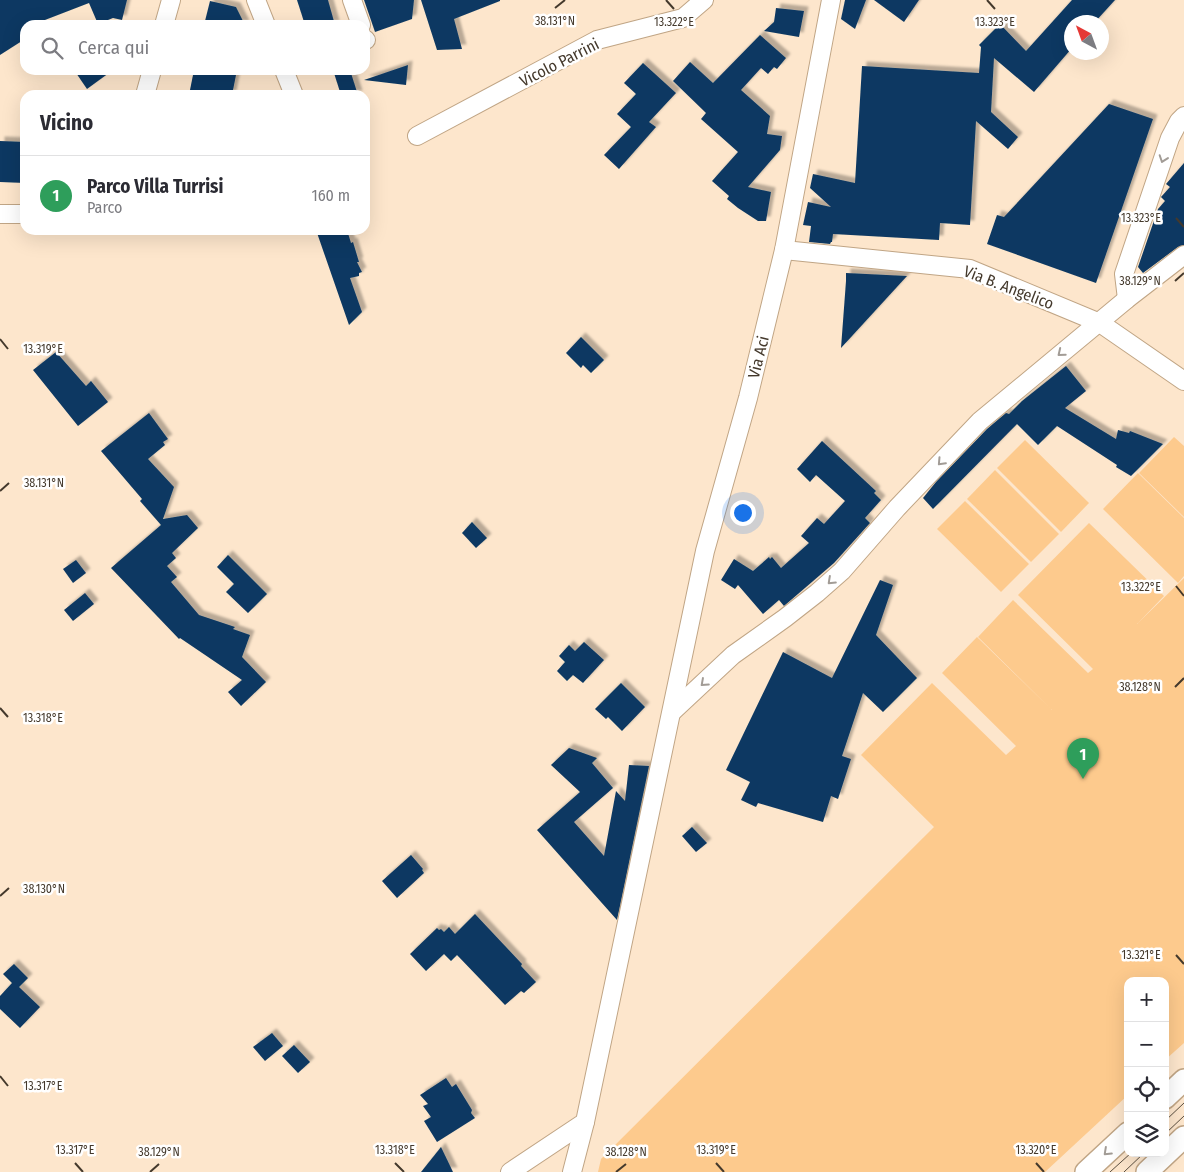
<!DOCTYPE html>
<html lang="it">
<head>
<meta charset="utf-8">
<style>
  body { margin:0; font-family:"Fira Sans Condensed",sans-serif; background:#f2f2f3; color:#2b2b33 }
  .controls { position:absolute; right:15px; bottom:15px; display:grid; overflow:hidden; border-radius:10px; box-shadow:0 5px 20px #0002 }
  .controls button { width:45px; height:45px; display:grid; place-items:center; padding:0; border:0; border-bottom:1px solid #e1e1e2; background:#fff; color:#2b2b33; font:25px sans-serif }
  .compass { position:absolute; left:1064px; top:15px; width:45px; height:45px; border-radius:50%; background:#fff; box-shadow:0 5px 20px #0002; rotate:319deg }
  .you { position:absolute; left:742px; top:512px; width:18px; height:18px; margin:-12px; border:4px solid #fff; border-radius:50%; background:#1a73e8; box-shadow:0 0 0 8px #1a73e833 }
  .badge { display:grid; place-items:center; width:32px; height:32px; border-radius:50%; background:#0767b4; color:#fff; font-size:16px; font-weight:700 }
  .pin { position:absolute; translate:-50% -41px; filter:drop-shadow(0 1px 2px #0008) }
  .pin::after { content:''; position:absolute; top:26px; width:18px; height:15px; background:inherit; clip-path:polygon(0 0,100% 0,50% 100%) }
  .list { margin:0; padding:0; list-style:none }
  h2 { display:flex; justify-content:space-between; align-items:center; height:65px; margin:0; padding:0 20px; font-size:21px }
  h2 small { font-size:16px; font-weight:400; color:#7c7c81 }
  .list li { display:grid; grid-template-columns:32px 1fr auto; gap:15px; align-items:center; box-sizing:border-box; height:80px; padding:0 20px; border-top:1px solid #e1e1e2 }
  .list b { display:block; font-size:19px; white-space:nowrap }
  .list p { margin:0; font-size:16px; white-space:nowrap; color:#7c7c81 }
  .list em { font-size:16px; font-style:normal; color:#7c7c81 }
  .icon { flex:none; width:28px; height:28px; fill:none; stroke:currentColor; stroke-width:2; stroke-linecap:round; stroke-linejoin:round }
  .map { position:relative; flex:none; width:1184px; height:1172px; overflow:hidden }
  .search { position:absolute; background:#fff; box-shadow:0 5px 20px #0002; left:20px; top:20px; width:350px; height:55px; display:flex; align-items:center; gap:12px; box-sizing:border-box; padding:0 18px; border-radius:15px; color:#7c7c81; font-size:19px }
  .panel { position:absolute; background:#fff; box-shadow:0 5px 20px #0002; left:20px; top:90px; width:350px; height:145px; border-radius:15px }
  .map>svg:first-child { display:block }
  .green { fill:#fdca8d }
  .building { fill:#0c3962; filter:url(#shadow) }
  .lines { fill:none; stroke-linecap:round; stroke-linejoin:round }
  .minor-casing { stroke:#c0a585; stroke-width:20 }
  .tertiary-casing { stroke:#c0a585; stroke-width:24 }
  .minor { stroke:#fff; stroke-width:18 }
  .tertiary { stroke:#fff; stroke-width:21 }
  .tram { stroke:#5b4f40; stroke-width:1 }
  .oneway { stroke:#a29c96 }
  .ticks { fill:none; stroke:#44392c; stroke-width:2 }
  .labels { text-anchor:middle; stroke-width:5; stroke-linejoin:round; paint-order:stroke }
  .street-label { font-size:16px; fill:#44392c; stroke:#fff }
  .ticks-label { font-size:12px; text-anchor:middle; fill:#44392c; stroke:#fff; stroke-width:5; stroke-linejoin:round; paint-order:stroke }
</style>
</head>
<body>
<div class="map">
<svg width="1184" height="1172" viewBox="0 0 1184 1172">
  <defs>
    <filter id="shadow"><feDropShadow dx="4.5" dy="-4.5" stdDeviation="1" flood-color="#0004"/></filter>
  </defs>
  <rect width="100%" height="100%" fill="#fde6cc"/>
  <g class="green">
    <polygon points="1174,437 1184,446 1184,517 1139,473"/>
    <polygon points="1025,440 1089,503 1061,532 997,468"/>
    <polygon points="995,470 1059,534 1031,562 967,499"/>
    <polygon points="1138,473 1184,518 1184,576 1178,583 1103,509"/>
    <polygon points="965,501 1029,564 1001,592 937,529"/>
    <polygon points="1089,523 1164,596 1137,624 1184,578 1184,1043 1165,1060 1165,981 1128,981 1128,1095 1045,1172 598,1172 601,1159 934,827 861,755 932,683 1006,755 1016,746 942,673 977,637 1052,710 978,637 1013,600 1088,673 1093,669 1018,595"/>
  </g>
  <g class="building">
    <polygon points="0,0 127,0 122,20 113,18 98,24 89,3 32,25 25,25 25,39 0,55"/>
    <polygon points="297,0 328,0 335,25 305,25"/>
    <polygon points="364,0 414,0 412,19 375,32"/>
    <polygon points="421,0 500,0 500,1 454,19 462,49 437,50"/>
    <polygon points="845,0 866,0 855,29 841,19"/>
    <polygon points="874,0 919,0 904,22"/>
    <polygon points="1072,0 1115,0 1095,22 1072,22 1072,48 1034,92 994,58 991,112 1018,137 1008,149 976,121 970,225 940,223 939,240 833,234 832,242 831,242 830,244 809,242 811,226 803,225 808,202 831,207 810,188 813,174 855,183 862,66 979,73 981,47 979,45 1000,24 1026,51"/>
    <polygon points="210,1 236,7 245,25 204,25"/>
    <polygon points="776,8 804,11 799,37 764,31 774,22"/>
    <polygon points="760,35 786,58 777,69 774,67 768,74 761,68 741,90 770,116 767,134 782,136 780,150 748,187 771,192 766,221 758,221 738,208 727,199 729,196 712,181 738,152 701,119 706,113 673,81 690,62 713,83"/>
    <polygon points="643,63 676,93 649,122 656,127 619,169 604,155 631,127 617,114 636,94 624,83"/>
    <polygon points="408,65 406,85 364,80"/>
    <polygon points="74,70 113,70 87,89"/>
    <polygon points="194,70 237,70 232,95 189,95"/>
    <polygon points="333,70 350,70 358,95 341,95"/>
    <polygon points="1109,104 1153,119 1096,283 987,244 997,215 1004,217"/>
    <polygon points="0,141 25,142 25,183 0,182"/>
    <polygon points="1184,163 1184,245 1178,247 1143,273 1138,267 1158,209 1165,201 1161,197 1170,187 1166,184"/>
    <polygon points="316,230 347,230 351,243 353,242 359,262 357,262 362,272 359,273 359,276 350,278 362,312 349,325"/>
    <polygon points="846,273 907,276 841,348 846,281"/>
    <polygon points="581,337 604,360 591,373 583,365 581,368 566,353"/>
    <polygon points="56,352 86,386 91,381 108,402 78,426 33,370"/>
    <polygon points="1066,366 1086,391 1065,408 1116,439 1118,430 1129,433 1130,431 1163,444 1131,476 1116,467 1117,465 1057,426 1038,445 1017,424 933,509 923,498 936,482 987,429 1006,413 1009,414 1022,401"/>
    <polygon points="149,413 168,439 163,442 165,445 148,459 174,487 163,519 187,515 198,528 172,553 176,558 167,566 177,577 171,582 199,615 235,627 233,629 250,635 242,657 266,682 241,706 228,692 242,680 180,638 179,639 111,568 161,525 140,501 142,499 101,451"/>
    <polygon points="822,441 876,491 874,493 881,500 865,518 870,523 834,563 784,606 779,600 763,614 738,585 735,589 721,580 734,559 753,571 769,557 770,559 772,557 781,568 809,543 801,536 817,518 824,524 845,501 816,475 810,482 797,469"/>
    <polygon points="472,522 487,538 476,548 462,533"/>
    <polygon points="228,555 267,594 248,613 226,592 234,584 217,567"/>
    <polygon points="76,560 86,573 73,583 63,569"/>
    <polygon points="880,580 893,585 876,635 917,678 883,712 863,693 842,756 851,759 838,799 831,796 823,822 758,803 756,807 741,800 750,782 726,770 783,652 832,678"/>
    <polygon points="85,593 94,604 73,621 64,610"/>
    <polygon points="584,642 604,660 583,683 573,675 567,681 557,671 565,662 559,656 569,645 575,651"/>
    <polygon points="621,683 645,707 622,731 608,717 606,719 595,709"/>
    <polygon points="569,748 597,758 592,763 613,788 574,822 604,856 616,791 625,801 629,765 649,766 617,920 537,830 580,792 551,765"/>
    <polygon points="692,827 707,843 696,852 682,836"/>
    <polygon points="411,855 423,869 422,870 424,873 397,898 382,881"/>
    <polygon points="475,914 522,964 521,966 536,982 524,993 521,991 505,1005 457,955 451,961 444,954 426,971 410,954 437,928 439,930 441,929 444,932 449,927 455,934"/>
    <polygon points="14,964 28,978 19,987 40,1007 20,1028 0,1009 0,996 12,983 3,974"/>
    <polygon points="272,1033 283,1046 265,1061 253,1047"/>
    <polygon points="294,1045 310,1062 298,1073 282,1056"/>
    <polygon points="446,1078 452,1087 456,1084 472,1110 471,1113 475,1118 437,1142 424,1121 431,1117 423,1106 428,1104 420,1095"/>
    <polygon points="441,1147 453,1172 421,1172"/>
  </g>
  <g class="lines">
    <defs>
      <g id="minor">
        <polyline points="256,0 266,25"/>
        <polyline points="352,0 361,25"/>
        <polyline points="164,25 171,0"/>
        <polyline points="365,39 366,40"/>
        <polyline points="284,70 294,95"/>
        <polyline points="145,95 152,70"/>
        <polyline points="417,136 597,40 683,18 704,0"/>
        <polyline points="0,214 25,214"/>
        <polyline points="784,250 970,269 1100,323 1184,381"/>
        <polyline points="1127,299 1124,274 1170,138 1179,121 1184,116"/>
        <polyline points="672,712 733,655 785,618 817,593 842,571 897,508 980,421 1127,299 1184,255"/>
        <polyline points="510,1172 585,1122 705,551 748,398 784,250 831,0"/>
        <polyline points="572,1172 585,1122"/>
      </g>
      <g id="tertiary">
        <polyline points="1165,1098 1184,1080"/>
        <polyline points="1086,1172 1128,1133"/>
        <polyline points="1147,1172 1184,1137"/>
      </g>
    </defs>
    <use href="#minor" class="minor-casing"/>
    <use href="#tertiary" class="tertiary-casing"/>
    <use href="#minor" class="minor"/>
    <use href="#tertiary" class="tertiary"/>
    <g class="tram">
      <polyline points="1165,1121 1184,1103"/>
      <polyline points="1165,1134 1184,1116"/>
      <polyline points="1110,1172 1131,1153"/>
      <polyline points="1124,1172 1144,1153"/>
    </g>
  </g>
  <defs><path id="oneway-chevron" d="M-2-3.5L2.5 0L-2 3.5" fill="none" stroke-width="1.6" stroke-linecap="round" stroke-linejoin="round" transform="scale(1.25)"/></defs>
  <g class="oneway">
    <use href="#oneway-chevron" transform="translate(1163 159) rotate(109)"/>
    <use href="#oneway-chevron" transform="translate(1061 353) rotate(141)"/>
    <use href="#oneway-chevron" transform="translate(941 462) rotate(133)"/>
    <use href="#oneway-chevron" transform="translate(831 581) rotate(137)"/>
    <use href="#oneway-chevron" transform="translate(704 683) rotate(138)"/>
    <use href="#oneway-chevron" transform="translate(1107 1152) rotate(137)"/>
  </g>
  <path class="ticks" d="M666,0L674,9M987,0L995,9M555,8L565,0M1176,218L1184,227M1175,281L1184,273M0,339L8,349M0,491L9,483M1176,586L1184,596M1175,687L1184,678M0,708L8,717M0,896L9,888M1176,955L1184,964M0,1076L8,1086M75,1163L83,1172M395,1163L404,1172M716,1163L724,1172M1036,1163L1044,1172M150,1172L159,1164M616,1172L626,1164"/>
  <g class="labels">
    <g class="street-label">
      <text transform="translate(559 62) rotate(-27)" y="6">Vicolo Parrini</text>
      <text transform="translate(1009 287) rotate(21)" y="6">Via B. Angelico</text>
      <text transform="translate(758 357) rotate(-76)" y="6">Via Aci</text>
    </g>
  </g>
  <g class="ticks-label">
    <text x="555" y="25">38.131°N</text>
    <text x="995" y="26">13.323°E</text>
    <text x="674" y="26">13.322°E</text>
    <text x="1141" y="222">13.323°E</text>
    <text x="1140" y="285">38.129°N</text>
    <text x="43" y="353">13.319°E</text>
    <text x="44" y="487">38.131°N</text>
    <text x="1141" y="591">13.322°E</text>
    <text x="1140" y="691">38.128°N</text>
    <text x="43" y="722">13.318°E</text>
    <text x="44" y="893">38.130°N</text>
    <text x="1141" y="959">13.321°E</text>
    <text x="43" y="1090">13.317°E</text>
    <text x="75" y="1154">13.317°E</text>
    <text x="395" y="1154">13.318°E</text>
    <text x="716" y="1154">13.319°E</text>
    <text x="1036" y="1154">13.320°E</text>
    <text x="159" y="1156">38.129°N</text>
    <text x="626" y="1156">38.128°N</text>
  </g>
</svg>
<div class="controls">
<button>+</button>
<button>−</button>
<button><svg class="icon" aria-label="locate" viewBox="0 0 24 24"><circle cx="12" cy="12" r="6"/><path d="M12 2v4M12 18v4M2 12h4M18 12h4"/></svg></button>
<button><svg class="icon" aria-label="layers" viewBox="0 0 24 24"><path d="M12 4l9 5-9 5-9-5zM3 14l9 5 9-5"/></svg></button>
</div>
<svg class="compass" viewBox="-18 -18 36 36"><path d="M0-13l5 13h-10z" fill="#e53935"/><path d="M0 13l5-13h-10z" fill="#7c7c81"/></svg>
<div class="you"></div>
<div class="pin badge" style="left:1083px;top:779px;background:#2e9e5b">1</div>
<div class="search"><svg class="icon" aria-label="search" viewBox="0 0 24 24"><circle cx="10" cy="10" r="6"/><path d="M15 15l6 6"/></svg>Cerca qui</div>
<section class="panel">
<h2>Vicino<small></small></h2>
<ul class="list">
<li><span class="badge" style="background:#2e9e5b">1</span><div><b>Parco Villa Turrisi</b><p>Parco</p></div><em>160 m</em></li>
</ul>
</section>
</div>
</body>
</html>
